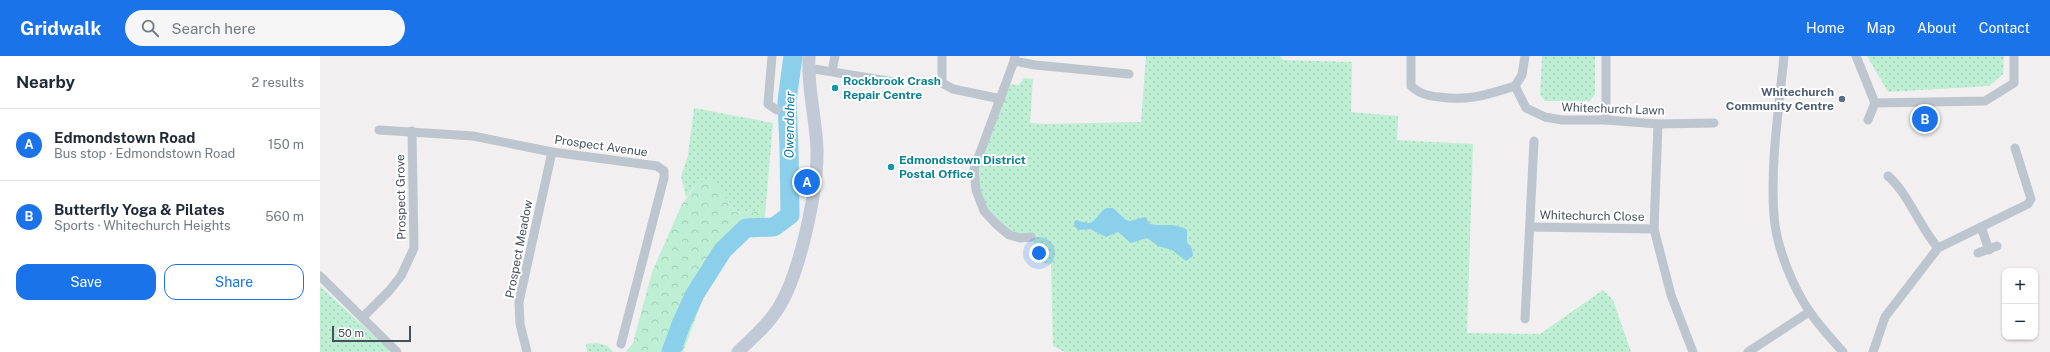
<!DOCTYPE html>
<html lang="en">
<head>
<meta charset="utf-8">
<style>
  body { margin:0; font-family:"Public Sans",sans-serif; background:#f6f6f7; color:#1f2937 }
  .controls { position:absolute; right:12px; bottom:12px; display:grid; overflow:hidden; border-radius:8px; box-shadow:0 1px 3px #0004 }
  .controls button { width:36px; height:36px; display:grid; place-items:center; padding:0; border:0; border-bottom:1px solid #e0e1e3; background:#fff; color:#1f2937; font:20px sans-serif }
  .scale { position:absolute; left:12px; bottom:10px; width:79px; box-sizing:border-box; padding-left:4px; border:2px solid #47515c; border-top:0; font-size:11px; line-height:14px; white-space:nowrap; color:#47515c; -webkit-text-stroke:3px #fff; paint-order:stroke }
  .you { position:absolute; left:719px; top:197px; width:14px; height:14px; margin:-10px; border:3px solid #fff; border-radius:50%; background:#1a73e8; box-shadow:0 0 0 6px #1a73e833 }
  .badge { display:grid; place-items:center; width:26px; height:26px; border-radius:50%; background:#1a73e8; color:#fff; font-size:13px; font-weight:700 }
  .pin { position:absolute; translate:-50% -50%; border:2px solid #fff; box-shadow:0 1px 4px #0006 }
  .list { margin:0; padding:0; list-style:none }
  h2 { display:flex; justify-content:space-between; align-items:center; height:52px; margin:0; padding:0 16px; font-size:17px }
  h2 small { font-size:13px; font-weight:400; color:#747a83 }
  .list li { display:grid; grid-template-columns:26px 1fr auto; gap:12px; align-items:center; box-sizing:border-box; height:72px; padding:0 16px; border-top:1px solid #e0e1e3 }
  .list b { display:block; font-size:15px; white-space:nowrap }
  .list p { margin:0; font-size:13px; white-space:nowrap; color:#747a83 }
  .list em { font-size:13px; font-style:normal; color:#747a83 }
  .actions { display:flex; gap:8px; padding:12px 16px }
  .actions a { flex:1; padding:9px 0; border:1px solid #1a73e8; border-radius:12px; text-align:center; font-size:14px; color:#1a73e8 }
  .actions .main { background:#1a73e8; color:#fff }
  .icon { flex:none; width:22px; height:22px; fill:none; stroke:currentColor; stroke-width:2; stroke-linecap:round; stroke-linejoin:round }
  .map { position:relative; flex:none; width:1730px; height:296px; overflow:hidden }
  header { display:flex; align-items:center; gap:24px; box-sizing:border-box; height:56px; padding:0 20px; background:#1a73e8; color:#fff }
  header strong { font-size:19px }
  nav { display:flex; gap:22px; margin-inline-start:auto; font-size:14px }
  .search { width:280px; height:36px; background:#f6f6f7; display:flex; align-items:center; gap:10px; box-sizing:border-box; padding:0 14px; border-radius:22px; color:#747a83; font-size:15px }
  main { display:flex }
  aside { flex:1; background:#fff }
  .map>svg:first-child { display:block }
  .grass { fill:url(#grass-dots) }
  .forest { fill:url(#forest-crowns) }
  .water { fill:#8ccfea }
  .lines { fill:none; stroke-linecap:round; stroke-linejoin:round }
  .river { stroke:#8ccfea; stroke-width:19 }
  .minor { stroke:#bdc5ce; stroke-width:9 }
  .secondary { stroke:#c0c9d5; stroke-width:13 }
  .culture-dot { fill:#0f9aa8; stroke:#fff; stroke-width:1.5 }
  .service-dot { fill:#5c6f8a; stroke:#fff; stroke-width:1.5 }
  .labels { text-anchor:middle; stroke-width:4; stroke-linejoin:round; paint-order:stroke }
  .culture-label { font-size:12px; font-weight:bold; fill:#0d838f; stroke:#fff; text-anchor:start }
  .service-label { font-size:12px; font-weight:bold; fill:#4e5e75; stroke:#fff; text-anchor:end }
  .street-label { font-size:12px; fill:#47515c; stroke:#fff }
  .water-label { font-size:13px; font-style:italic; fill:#0f7ba7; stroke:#fff }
</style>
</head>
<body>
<header>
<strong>Gridwalk</strong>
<div class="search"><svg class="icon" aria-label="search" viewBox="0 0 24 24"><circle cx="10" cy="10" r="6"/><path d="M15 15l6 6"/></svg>Search here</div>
<nav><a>Home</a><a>Map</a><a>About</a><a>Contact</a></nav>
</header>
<main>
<aside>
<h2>Nearby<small>2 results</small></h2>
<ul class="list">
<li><span class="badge">A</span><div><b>Edmondstown Road</b><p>Bus stop · Edmondstown Road</p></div><em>150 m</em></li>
<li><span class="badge">B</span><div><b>Butterfly Yoga &amp; Pilates</b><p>Sports · Whitechurch Heights</p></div><em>560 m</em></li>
</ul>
<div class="actions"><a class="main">Save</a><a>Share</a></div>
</aside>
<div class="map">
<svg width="1730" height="296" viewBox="0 0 1730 296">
  <defs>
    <pattern id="grass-dots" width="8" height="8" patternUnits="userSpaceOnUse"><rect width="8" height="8" fill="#beeed4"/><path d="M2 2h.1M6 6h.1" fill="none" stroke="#a5ceb8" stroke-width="1.8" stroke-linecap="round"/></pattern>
    <pattern id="forest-crowns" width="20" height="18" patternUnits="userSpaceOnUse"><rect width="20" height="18" fill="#beeed4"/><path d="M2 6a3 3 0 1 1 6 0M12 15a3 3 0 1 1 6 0" fill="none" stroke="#a5ceb8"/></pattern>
  </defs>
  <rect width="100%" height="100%" fill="#f1efef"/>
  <g class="grass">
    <polygon points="826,0 960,0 963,4 1032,6 1031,56 1078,60 1077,84 1153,88 1147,277 1220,278 1283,234 1293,244 1311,296 745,296 733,290 731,208 722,207 721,192 714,189 714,178 697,179 684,171 666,152 659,132 657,112 690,28 699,29 704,22 713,23 710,67 727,68 821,66"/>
    <polygon points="1222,0 1275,0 1275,38 1270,45 1225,45 1220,39"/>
    <polygon points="1547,0 1684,0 1683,18 1669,30 1568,36"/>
    <polygon points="374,52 453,67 446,147 432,157 414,156 408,144 377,128 366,141 361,120 368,99"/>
    <polygon points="0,230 66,291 70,296 0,296"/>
    <polygon points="277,287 288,290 293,296 267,296 266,288"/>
  </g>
  <polygon class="forest" points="390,123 408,144 414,156 432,157 446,147 445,161 416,188 387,232 363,296 306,296 313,287 332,216 362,148 377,128"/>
  <path class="water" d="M787,152H793L806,164L810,165L825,161L830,168C844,171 854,166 867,174V186L872,193L873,200L866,205L852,194L838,190L827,182L811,187L798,176L786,181L770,173L759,174L755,171L754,167L756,164C760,165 765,167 769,167C775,167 780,154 787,152Z"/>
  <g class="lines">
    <polyline class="river" points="351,296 362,266 375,238 403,194 426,172 454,171 470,159 469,92 467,45 473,0"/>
    <g class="minor">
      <polyline points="452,0 448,48 457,54"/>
      <polyline points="622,0 622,27 633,33 681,43"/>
      <polyline points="695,0 694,5 715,9 809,18"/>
      <path d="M1091,0V30C1100,38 1108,40 1119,41C1151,45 1165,39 1195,30"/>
      <path d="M1464,0C1459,53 1450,108 1454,160C1456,190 1473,232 1490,256C1499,270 1512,283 1523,296"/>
      <polyline points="1536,0 1555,47 1665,45 1694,27 1694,0"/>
      <polyline points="694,5 654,113 656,134 664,155 675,167 689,179 700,182 711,181"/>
      <polyline points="513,10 515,0"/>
      <polyline points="488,12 574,26"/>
      <polyline points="1195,30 1206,52 1225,61 1242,64 1286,64 1338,68 1394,67"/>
      <polyline points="1195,30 1202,19 1205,0"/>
      <polyline points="1286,64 1286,0"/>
      <polyline points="1548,64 1555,47"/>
      <polyline points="1338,68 1334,173 1351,239 1373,296"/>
      <polyline points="59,74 153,80 232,96 337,110 344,115 344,122 301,288"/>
      <path d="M1568,120C1588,137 1599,170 1618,192"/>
      <polyline points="1210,171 1334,173"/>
      <polyline points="1661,171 1669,194"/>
      <polyline points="1658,197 1677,190"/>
      <polyline points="0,220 77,296"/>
      <polyline points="43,261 69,235 81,220 94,192 92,75"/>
      <polyline points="1205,263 1214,85"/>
      <polyline points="207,296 200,268 199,246 232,96"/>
      <polyline points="1428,296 1489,256"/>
      <polyline points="1553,296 1565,261 1618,192 1708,148 1711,143 1695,92"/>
    </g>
    <path class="secondary" d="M418,296C432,282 449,268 459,251C480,217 498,134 497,93C496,62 487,32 489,0"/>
  </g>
  <g class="culture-dot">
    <circle cx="515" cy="32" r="4"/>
    <circle cx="571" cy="111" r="4"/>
  </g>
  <circle class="service-dot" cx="1522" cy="43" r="4"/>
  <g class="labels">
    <g class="culture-label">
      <text x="523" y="29">Rockbrook Crash<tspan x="523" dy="14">Repair Centre</tspan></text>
      <text x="579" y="108">Edmondstown District<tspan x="579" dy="14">Postal Office</tspan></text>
    </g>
    <g class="service-label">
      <text x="1514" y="40">Whitechurch<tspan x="1514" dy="14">Community Centre</tspan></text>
    </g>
    <g class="street-label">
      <text transform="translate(1293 53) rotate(2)" y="4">Whitechurch Lawn</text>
      <text transform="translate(281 90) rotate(8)" y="4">Prospect Avenue</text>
      <text transform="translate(81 141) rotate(-91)" y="4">Prospect Grove</text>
      <text transform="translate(1272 160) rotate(1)" y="4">Whitechurch Close</text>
      <text transform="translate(199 193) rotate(-79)" y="4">Prospect Meadow</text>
    </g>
    <g class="water-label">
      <text transform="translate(469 69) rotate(-89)" y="5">Owendoher</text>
    </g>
  </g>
</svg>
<div class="controls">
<button>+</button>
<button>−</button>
</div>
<div class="scale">50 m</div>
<div class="you"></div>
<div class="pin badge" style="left:487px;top:126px">A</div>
<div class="pin badge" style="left:1605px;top:63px">B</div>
</div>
</main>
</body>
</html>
